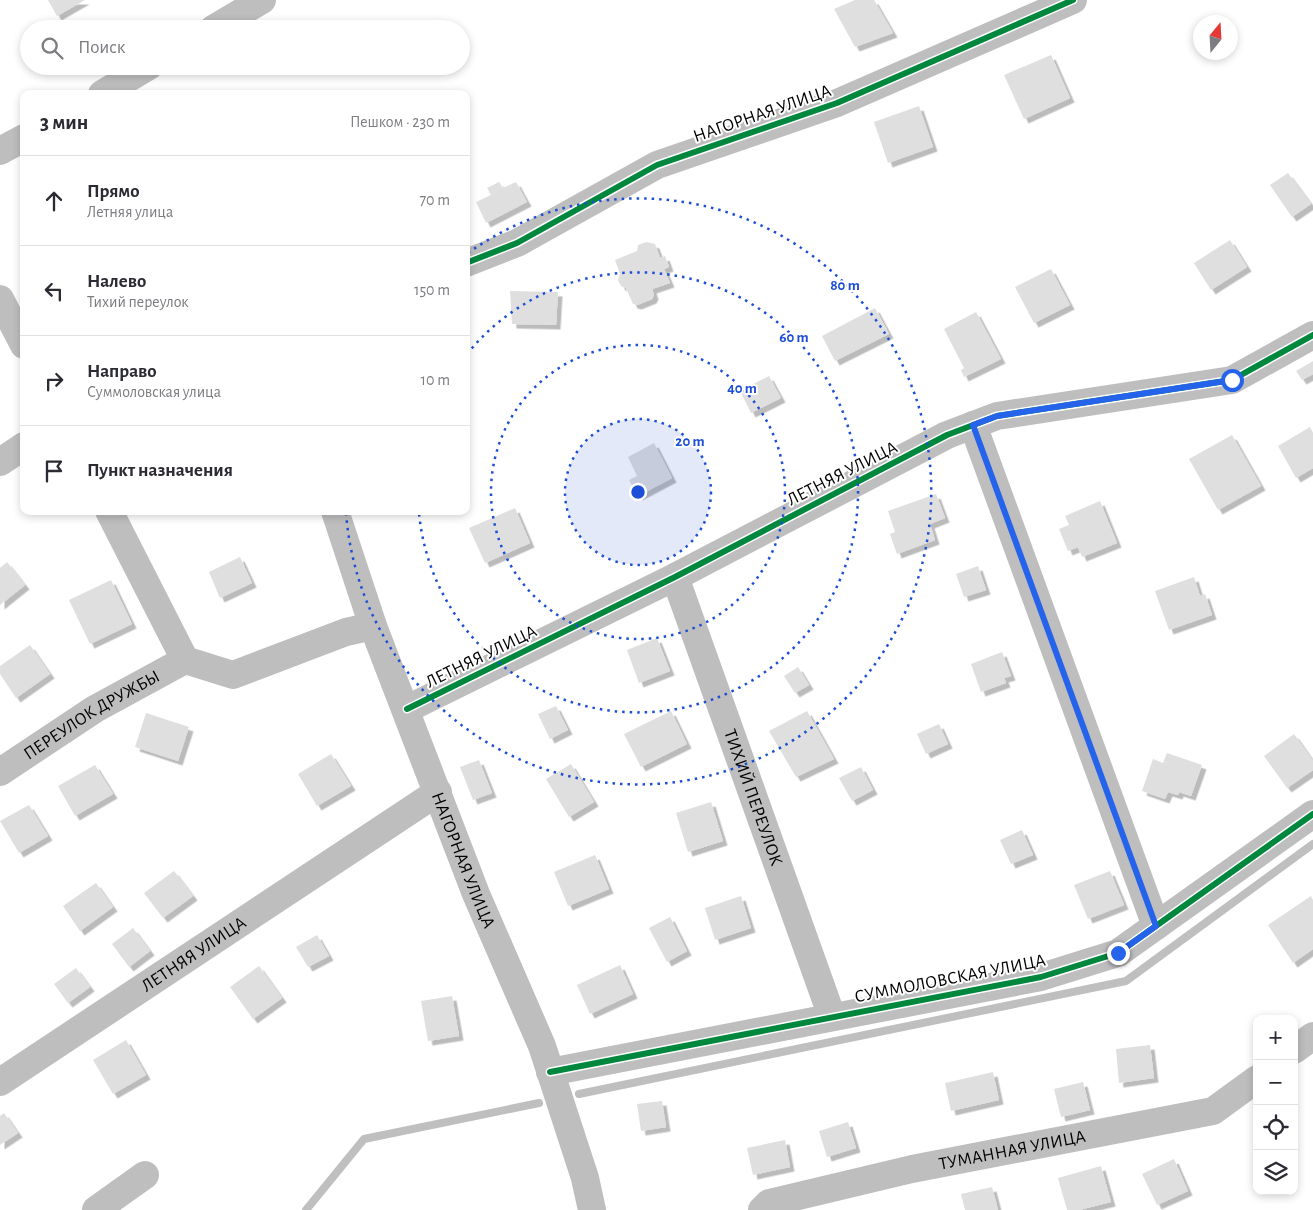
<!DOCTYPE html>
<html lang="ru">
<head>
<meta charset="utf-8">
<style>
  body { margin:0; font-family:"Alegreya Sans",sans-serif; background:#f2f2f3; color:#2b2b33 }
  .controls { position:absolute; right:15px; bottom:15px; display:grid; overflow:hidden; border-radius:10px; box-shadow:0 2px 8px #0003 }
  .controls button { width:45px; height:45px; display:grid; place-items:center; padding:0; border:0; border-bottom:1px solid #e1e1e2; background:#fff; color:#2b2b33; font:25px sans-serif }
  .compass { position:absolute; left:1193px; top:15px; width:45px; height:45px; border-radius:50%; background:#fff; box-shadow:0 2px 8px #0003; rotate:18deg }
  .stop { position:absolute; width:15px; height:15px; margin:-11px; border:4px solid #2563eb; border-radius:50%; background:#fff }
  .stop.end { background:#2563eb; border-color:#fff; box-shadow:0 1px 5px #0008 }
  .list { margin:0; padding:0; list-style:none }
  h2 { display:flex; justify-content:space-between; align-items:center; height:65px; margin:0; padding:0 20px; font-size:21px }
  h2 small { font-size:16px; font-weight:400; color:#7c7c81 }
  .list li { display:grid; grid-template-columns:32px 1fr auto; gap:15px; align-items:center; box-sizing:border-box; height:90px; padding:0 20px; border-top:1px solid #e1e1e2 }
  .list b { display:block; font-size:19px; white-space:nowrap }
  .list p { margin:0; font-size:16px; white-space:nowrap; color:#7c7c81 }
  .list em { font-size:16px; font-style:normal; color:#7c7c81 }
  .icon { flex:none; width:28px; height:28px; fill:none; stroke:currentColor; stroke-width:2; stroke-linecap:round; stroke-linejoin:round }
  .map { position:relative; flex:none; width:1313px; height:1210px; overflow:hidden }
  .search { position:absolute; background:#fff; box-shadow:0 2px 8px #0003; left:20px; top:20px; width:450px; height:55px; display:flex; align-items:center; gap:12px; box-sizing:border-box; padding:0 18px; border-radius:28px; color:#7c7c81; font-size:19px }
  .panel { position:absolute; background:#fff; box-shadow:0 2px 8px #0003; left:20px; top:90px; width:450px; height:425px; border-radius:10px }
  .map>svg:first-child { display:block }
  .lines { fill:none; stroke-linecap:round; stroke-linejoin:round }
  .stream { stroke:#bfbfbf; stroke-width:8 }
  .building { fill:#dfdfdf; filter:url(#shadow) }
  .minor { stroke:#bebebe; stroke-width:28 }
  .cycleway-casing { stroke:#fff; stroke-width:9 }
  .cycleway { stroke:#00873e; stroke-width:6 }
  .route { stroke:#2563eb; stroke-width:6 }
  .ring { fill:none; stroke:#1d4ed8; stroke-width:2.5; stroke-dasharray:2.5 5 }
  .labels { text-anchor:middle; stroke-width:4; stroke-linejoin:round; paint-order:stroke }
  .street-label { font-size:18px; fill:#000; stroke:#fff }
  .centre { fill:#1d4ed8; stroke:#fff; stroke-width:2.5 }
  .ring-label { font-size:15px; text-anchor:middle; font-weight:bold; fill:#1d4ed8; stroke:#fff; stroke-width:4; stroke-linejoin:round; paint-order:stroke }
</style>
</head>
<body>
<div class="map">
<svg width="1313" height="1210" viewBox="0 0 1313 1210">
  <defs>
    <filter id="shadow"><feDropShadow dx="4.5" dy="4.5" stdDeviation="0" flood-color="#0004"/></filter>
  </defs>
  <rect width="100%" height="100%" fill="#fff"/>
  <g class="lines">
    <g class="stream">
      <polyline points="579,1094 1126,981 1313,844"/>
      <polyline points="306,1210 364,1139 539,1103"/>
    </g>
  </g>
  <g class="building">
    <polygon points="48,0 85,0 57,16"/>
    <polygon points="855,0 874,0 893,33 855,47 834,9"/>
    <polygon points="1051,55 1070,98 1024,119 1004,75"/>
    <polygon points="919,106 933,147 888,163 874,122"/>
    <polygon points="1288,173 1311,204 1292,217 1270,185"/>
    <polygon points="499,182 503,188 516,182 527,202 486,223 476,202 491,195 487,188"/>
    <polygon points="1230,240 1247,267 1211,290 1194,263"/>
    <polygon points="646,242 655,244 660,258 665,256 669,267 664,269 670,283 652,289 654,295 652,299 637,305 633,304 626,288 621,286 618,280 620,274 615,260 637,251 638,245"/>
    <polygon points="1051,269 1070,305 1034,323 1015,287"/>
    <polygon points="510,291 558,292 556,325 512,324"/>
    <polygon points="875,308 889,334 835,361 822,336"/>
    <polygon points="976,312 1001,359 964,377 961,370 964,368 944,329"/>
    <polygon points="1313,361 1313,374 1302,380 1296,371"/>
    <polygon points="769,376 781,398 751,413 740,391"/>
    <polygon points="1310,427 1313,433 1313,468 1296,478 1278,446"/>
    <polygon points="1232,435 1261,486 1218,510 1189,459"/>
    <polygon points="654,443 672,478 638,496 629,480 637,476 628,457"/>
    <polygon points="936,494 945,518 930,524 935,540 897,554 890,534 895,532 888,511"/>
    <polygon points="1100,501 1117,543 1082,557 1078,547 1068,551 1059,529 1069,525 1065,516"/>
    <polygon points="515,508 530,543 485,563 469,528"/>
    <polygon points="240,557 252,583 220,598 209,572"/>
    <polygon points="7,562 25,585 0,605 0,568"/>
    <polygon points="978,566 986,590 964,597 956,574"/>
    <polygon points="1194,577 1200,596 1205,594 1212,615 1169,630 1155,591"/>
    <polygon points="111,580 132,624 90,644 69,600"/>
    <polygon points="657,638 670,671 639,683 627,650"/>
    <polygon points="30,645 50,674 16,698 0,674 0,666"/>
    <polygon points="1002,652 1011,676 1004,678 1006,683 981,692 971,664"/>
    <polygon points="798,667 809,685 795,693 784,676"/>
    <polygon points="556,706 568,730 550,739 538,714"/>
    <polygon points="671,711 687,744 641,767 624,734"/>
    <polygon points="807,711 834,759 796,777 769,731"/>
    <polygon points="146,713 189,727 178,761 135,747"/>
    <polygon points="939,724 948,744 926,754 917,734"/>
    <polygon points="1294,734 1313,761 1313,770 1287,788 1264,756"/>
    <polygon points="1167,753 1202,765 1191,796 1179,792 1178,795 1168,792 1165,799 1142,791 1153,759 1163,763"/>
    <polygon points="331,754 351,786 317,806 298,774"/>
    <polygon points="479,760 492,793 473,800 460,767"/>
    <polygon points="571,764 594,802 569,817 546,779"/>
    <polygon points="95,765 113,794 75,816 58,786"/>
    <polygon points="861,767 873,790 852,801 839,778"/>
    <polygon points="711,802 723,841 688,852 676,813"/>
    <polygon points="29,805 48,836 19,853 0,821"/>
    <polygon points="1022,830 1033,855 1011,864 1000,840"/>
    <polygon points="595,855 609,889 568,906 554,872"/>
    <polygon points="174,871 193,896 163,918 144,893"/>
    <polygon points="1110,871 1124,905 1088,919 1074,885"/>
    <polygon points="96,883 113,907 80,931 63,906"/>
    <polygon points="741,896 751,928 715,940 705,908"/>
    <polygon points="1311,896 1313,900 1313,949 1293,963 1268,925"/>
    <polygon points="670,917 687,951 667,962 649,928"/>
    <polygon points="133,928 150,951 129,967 112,944"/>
    <polygon points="317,935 329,956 308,967 296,947"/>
    <polygon points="620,965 633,994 590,1014 577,985"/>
    <polygon points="259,966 282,998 253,1019 230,987"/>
    <polygon points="76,968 90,987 68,1003 54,984"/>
    <polygon points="452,996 459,1036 428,1041 421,1001"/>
    <polygon points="126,1040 146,1075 113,1094 93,1060"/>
    <polygon points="1150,1045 1154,1078 1119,1083 1116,1049"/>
    <polygon points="993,1072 999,1100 951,1111 945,1083"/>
    <polygon points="1083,1082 1090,1110 1061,1117 1054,1089"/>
    <polygon points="662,1101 666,1127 641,1131 637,1104"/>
    <polygon points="4,1113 18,1133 0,1145 0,1116"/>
    <polygon points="848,1122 856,1148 827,1157 819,1131"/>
    <polygon points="785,1140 790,1167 753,1175 747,1148"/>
    <polygon points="1174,1159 1188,1191 1157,1205 1142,1174"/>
    <polygon points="1101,1166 1111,1202 1079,1210 1067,1210 1058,1178"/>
    <polygon points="992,1187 998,1210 965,1210 961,1194"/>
  </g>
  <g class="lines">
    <g class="minor">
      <polyline points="213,29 262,0"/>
      <polyline points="102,94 149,66"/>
      <polyline points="0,151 24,138"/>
      <polyline points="466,263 517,243 657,165 837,103 1073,0"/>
      <polyline points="0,299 24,345"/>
      <polyline points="973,425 1156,926"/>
      <polyline points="0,462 24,446"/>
      <polyline points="109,511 185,660 233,675 346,632 373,626"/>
      <path id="s1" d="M335,511L373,626L476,894L542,1046L585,1178L592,1210"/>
      <path id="s2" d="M675,577L832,1017"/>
      <polyline points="407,709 675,577 947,435 997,416 1232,380 1313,335"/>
      <path id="s3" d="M0,772L95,709L185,660"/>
      <polyline points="1294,1050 1313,1036"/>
      <polyline points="550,1072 1041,977 1118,953 1313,814"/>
      <path id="s4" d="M0,1082L438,792"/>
      <polyline points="96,1210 145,1175"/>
      <path id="s5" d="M762,1210L769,1203L912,1169L1213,1111L1257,1079"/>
    </g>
    <defs>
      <g id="cycleway">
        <polyline points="466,263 517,243 657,165 837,103 1073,0"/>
        <polyline points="407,709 675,577 947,435 997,416 1232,380 1313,335"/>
        <polyline points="550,1072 1041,977 1118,953 1313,814"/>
      </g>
    </defs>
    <use href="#cycleway" class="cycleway-casing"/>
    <use href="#cycleway" class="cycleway"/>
  </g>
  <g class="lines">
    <polyline class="route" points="1118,953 1156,926 973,425 997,416 1232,380"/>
  </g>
  <circle cx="638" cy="492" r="73" fill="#1d4ed8" fill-opacity=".12"/>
  <g class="ring">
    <circle cx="638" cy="492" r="73"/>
    <circle cx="638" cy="492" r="147"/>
    <path d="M467 354A220 220 0 1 1 419 513"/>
    <path d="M468 253A293 293 0 1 1 346 512"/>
  </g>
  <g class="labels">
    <g class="street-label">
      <text transform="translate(762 113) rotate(-19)" y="6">НАГОРНАЯ УЛИЦА</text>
      <text transform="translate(842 473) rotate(-27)" y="6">ЛЕТНЯЯ УЛИЦА</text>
      <text transform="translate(481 656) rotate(-26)" y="6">ЛЕТНЯЯ УЛИЦА</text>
      <text dy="6" stroke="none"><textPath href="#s3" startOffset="108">ПЕРЕУЛОК ДРУЖБЫ</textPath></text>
      <text dy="6" stroke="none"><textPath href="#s2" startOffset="234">ТИХИЙ ПЕРЕУЛОК</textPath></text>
      <text dy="6" stroke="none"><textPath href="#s1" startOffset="372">НАГОРНАЯ УЛИЦА</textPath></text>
      <text dy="6" stroke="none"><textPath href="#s4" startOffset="232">ЛЕТНЯЯ УЛИЦА</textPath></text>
      <text transform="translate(950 978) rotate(-11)" y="6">СУММОЛОВСКАЯ УЛИЦА</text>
      <text dy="6" stroke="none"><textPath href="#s5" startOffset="259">ТУМАННАЯ УЛИЦА</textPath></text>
    </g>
  </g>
  <circle cx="638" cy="492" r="8" class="centre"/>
  <g class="ring-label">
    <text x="845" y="290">80 m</text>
    <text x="794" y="342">60 m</text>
    <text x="742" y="393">40 m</text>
    <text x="690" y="446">20 m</text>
  </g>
</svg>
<div class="controls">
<button>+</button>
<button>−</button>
<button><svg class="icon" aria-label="locate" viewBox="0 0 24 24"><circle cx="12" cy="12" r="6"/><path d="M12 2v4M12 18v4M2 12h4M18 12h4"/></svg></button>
<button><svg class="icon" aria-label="layers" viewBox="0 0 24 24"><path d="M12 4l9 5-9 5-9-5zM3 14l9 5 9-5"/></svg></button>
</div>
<svg class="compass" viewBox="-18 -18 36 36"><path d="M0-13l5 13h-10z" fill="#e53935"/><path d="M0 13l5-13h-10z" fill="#7c7c81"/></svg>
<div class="stop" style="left:1232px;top:380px"></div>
<div class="stop end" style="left:1118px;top:953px"></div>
<div class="search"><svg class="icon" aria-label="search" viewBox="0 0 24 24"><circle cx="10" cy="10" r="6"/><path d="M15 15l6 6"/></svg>Поиск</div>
<section class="panel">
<h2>3 мин<small>Пешком · 230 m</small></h2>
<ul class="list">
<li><svg class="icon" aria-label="ahead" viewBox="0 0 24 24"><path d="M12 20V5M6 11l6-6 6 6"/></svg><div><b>Прямо</b><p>Летняя улица</p></div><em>70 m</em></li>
<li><svg class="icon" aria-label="left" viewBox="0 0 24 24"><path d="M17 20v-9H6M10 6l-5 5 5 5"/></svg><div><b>Налево</b><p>Тихий переулок</p></div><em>150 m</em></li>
<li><svg class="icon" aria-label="right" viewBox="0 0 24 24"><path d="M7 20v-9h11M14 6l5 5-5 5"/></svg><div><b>Направо</b><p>Суммоловская улица</p></div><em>10 m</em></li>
<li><svg class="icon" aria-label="arrive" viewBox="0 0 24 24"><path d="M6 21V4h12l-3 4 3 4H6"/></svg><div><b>Пункт назначения</b></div></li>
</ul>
</section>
</div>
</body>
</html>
